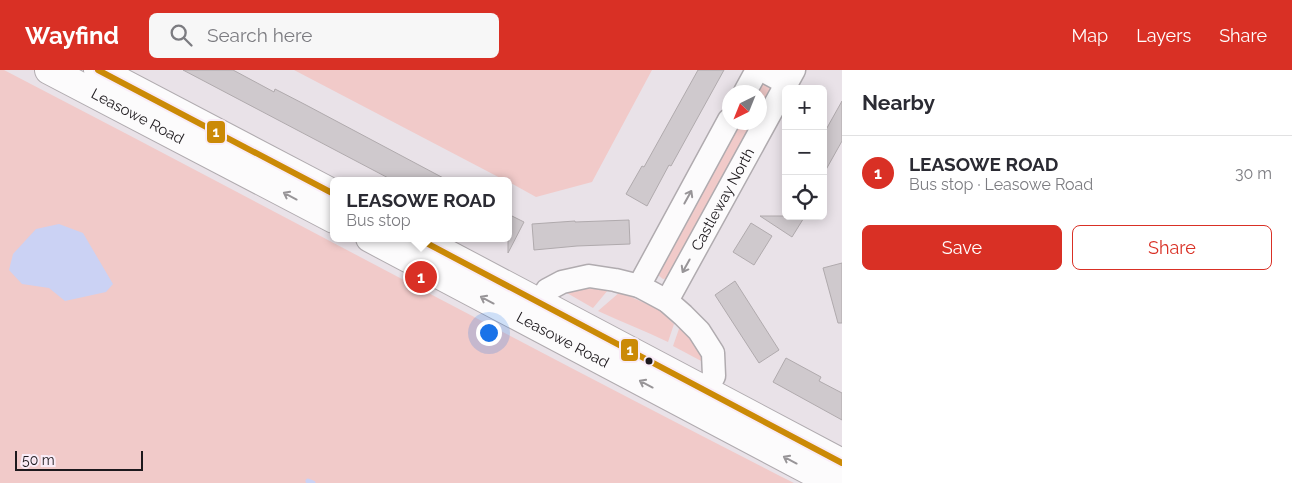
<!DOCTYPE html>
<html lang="en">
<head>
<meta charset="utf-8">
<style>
  body { margin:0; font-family:Raleway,sans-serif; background:#f7f7f7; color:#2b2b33 }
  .controls { position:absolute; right:15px; top:15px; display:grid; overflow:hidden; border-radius:8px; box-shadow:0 2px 12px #0003 }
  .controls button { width:45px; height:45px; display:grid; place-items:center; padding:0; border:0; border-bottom:1px solid #e1e1e2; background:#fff; color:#2b2b33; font:25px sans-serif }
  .compass { position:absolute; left:722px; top:15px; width:45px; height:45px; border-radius:50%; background:#fff; box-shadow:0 2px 12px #0003; rotate:223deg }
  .scale { position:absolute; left:15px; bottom:12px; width:128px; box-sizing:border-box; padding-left:5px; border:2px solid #1d191d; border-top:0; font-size:14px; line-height:18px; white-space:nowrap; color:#1d191d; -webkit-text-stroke:4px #f9ecf7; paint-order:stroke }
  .you { position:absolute; left:488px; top:262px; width:18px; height:18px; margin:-12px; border:4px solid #fff; border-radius:50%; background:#1a73e8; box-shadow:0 0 0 8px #1a73e833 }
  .badge { display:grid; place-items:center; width:32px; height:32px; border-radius:50%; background:#d93025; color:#fff; font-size:16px; font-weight:700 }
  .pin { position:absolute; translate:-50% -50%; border:2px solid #fff; box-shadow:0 1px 5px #0006 }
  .popup { position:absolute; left:330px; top:107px; width:182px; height:65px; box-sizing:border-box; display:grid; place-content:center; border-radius:8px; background:#fff; filter:drop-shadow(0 1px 4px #0005); font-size:16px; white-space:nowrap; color:#7c7c81 }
  .popup b { font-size:19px; color:#2b2b33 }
  .popup::after { content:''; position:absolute; left:50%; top:100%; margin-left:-10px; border:10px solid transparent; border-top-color:#fff }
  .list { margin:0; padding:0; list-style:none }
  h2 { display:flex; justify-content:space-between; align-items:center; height:65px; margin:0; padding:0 20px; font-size:21px }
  h2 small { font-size:16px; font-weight:400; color:#7c7c81 }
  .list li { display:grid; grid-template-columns:32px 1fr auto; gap:15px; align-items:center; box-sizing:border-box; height:75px; padding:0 20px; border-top:1px solid #e1e1e2 }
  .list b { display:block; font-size:19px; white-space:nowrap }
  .list p { margin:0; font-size:16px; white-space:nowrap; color:#7c7c81 }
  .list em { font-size:16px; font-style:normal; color:#7c7c81 }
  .actions { display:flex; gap:10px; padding:15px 20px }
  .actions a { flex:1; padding:11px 0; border:1px solid #d93025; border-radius:8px; text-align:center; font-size:18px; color:#d93025 }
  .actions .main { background:#d93025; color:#fff }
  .icon { flex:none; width:28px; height:28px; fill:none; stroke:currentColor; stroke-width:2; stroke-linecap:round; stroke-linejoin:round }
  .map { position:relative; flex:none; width:842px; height:413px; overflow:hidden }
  header { display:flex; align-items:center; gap:30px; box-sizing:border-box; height:70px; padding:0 25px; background:#d93025; color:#fff }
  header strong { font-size:24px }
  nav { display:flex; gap:28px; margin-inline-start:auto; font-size:18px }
  .search { width:350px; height:45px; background:#f7f7f7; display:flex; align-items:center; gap:12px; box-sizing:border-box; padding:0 18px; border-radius:8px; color:#7c7c81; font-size:19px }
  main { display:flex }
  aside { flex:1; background:#fff }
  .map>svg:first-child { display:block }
  .green { fill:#f1cac9 }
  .water { fill:#cbd2f4 }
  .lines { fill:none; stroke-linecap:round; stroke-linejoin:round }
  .stream { stroke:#cbd2f4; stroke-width:5 }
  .building { fill:#cfc9cd; stroke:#b0aaad }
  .minor-casing { stroke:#b0abaf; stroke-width:25 }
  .major-casing { stroke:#b0abaf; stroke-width:30 }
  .minor { stroke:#fcfbfc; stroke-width:22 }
  .major { stroke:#fcfbfc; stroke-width:28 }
  .bus-1-casing { stroke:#f9ecf7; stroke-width:10 }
  .bus-1 { stroke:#cb8a06; stroke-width:6 }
  .oneway { stroke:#989598 }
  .bus-dot { fill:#1d191d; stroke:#f9ecf7; stroke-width:2 }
  .labels { text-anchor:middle; stroke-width:4; stroke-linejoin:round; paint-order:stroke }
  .street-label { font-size:15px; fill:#1d191d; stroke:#f9ecf7 }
  .line-badge { stroke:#f9ecf7; stroke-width:2 }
  .badge-label { font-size:14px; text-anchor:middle; font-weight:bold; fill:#fff }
</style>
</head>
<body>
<header>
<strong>Wayfind</strong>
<div class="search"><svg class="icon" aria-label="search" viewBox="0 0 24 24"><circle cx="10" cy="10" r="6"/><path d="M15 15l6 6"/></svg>Search here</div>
<nav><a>Map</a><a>Layers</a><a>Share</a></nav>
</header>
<main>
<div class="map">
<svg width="842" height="413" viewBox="0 0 842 413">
  <rect width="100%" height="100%" fill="#e9e2e8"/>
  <g class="green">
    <path d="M0,0H4C268,137 529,278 794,413H0Z"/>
    <polygon points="294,0 652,0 592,112 536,127 509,112 508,111 506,111"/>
    <polygon points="766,14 772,18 760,48 759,22 754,22 758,15"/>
    <polygon points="737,53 757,53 671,208 663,209 658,205"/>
    <polygon points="573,217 608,220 593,238 567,223"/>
    <path d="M620,222L658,239L674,254L668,272C645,261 622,252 598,241Z"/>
    <polygon points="680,256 705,287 705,293 673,276"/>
  </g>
  <polygon class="water" points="59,154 83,163 113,214 106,222 65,231 49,218 22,214 9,200 13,184 36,159"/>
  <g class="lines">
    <polyline class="stream" points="308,411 313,413"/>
  </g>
  <g class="building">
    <polygon points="183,0 233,0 274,22 275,19 306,35 449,111 394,111"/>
    <polygon points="698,0 724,0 671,96 669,95 647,136 626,124 642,96 644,97"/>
    <polygon points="842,31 842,71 823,105 823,65"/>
    <polygon points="508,144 524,152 508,183"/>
    <polygon points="760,146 805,146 792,167"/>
    <polygon points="629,150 630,174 577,176 534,180 532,154 575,151 575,152"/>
    <polygon points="751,153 772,166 754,195 733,182"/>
    <polygon points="842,193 842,253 838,253 823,198"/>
    <polygon points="735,211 779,280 759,293 715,225"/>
    <polygon points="786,288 821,307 819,311 842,323 842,350 773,312"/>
  </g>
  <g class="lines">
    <defs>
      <g id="minor">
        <polyline points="762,0 786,13"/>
        <polyline points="745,22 757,0"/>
        <polyline points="639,216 729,50"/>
        <path id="s1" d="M667,231L794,0"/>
        <polyline points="532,247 547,220 562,212 589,206 615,210 639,216 667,231 683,245 699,261 713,283 714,306 699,335"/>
      </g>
      <g id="major">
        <path id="s2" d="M49,0L334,149"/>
        <polyline points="98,0 334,124"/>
        <path id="s3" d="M370,168L833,413"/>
        <polyline points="417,168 842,393"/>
      </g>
    </defs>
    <use href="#minor" class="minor-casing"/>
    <use href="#major" class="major-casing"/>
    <use href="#minor" class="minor"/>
    <use href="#major" class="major"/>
    <defs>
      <g id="bus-1">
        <polyline points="98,0 334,124"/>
        <polyline points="417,168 842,393"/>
      </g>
    </defs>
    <use href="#bus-1" class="bus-1-casing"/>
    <use href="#bus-1" class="bus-1"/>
  </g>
  <defs><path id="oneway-shaft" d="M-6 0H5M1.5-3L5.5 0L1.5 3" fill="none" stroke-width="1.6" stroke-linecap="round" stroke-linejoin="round" transform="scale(1.25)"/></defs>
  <g class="oneway">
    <use href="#oneway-shaft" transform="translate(290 126) rotate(-152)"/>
    <use href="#oneway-shaft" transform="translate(688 127) rotate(-61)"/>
    <use href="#oneway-shaft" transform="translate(686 196) rotate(119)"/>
    <use href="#oneway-shaft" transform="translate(487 230) rotate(-152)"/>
    <use href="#oneway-shaft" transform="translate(646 314) rotate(-152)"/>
    <use href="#oneway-shaft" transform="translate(790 390) rotate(-152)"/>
  </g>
  <circle class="bus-dot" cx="649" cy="291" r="4.5"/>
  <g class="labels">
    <g class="street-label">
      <text dy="5" stroke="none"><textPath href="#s2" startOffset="100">Leasowe Road</textPath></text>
      <text dy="5" stroke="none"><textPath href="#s1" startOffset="116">Castleway North</textPath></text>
      <text dy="5" stroke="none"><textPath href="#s3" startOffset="218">Leasowe Road</textPath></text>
    </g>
  </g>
  <g class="line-badge">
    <rect x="206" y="50" width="20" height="24" rx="5" fill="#cb8a06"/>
    <rect x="620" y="268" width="19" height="24" rx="5" fill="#cb8a06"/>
  </g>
  <g class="badge-label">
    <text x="216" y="67">1</text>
    <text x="630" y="285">1</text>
  </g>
</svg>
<div class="controls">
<button>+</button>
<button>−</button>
<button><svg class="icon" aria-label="locate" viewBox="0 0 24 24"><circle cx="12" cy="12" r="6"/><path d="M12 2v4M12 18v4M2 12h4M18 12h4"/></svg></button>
</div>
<svg class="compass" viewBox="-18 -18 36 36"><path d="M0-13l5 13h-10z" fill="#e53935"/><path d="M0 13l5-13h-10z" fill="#7c7c81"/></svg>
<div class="scale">50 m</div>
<div class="you"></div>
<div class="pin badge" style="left:421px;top:207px">1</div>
<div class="popup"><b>LEASOWE ROAD</b>Bus stop</div>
</div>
<aside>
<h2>Nearby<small></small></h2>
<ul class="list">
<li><span class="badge">1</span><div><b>LEASOWE ROAD</b><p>Bus stop · Leasowe Road</p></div><em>30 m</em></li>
</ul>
<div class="actions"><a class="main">Save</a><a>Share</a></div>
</aside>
</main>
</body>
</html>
